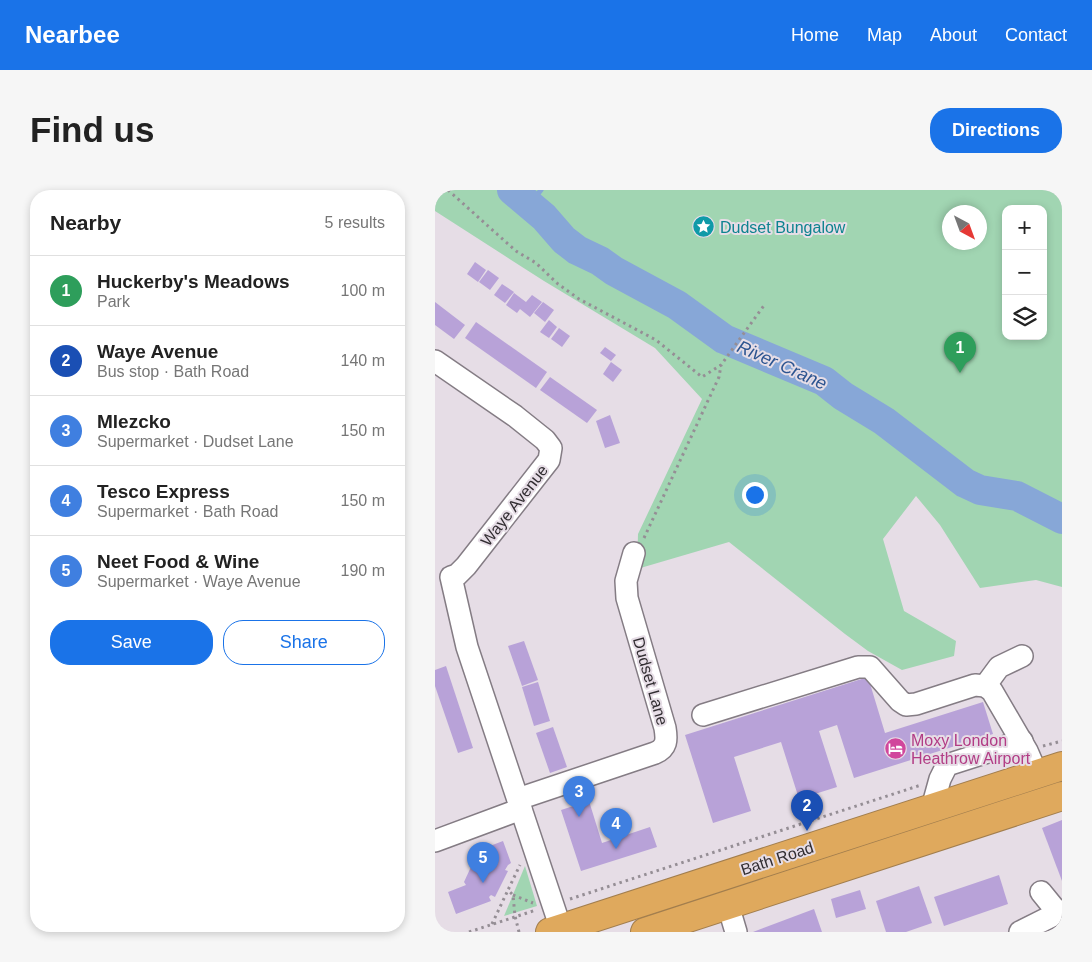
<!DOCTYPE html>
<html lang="en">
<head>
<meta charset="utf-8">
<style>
  body { margin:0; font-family:Helvetica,sans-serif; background:#f6f6f6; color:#222 }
  .controls { position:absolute; right:15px; top:15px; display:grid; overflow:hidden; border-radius:10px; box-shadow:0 2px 8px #0003 }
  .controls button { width:45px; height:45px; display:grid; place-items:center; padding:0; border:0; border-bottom:1px solid #e0e0e0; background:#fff; color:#222; font:25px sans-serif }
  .compass { position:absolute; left:507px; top:15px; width:45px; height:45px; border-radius:50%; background:#fff; box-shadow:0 2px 8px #0003; rotate:139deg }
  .you { position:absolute; left:319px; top:304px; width:18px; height:18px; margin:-12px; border:4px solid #fff; border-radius:50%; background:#1a73e8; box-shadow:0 0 0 8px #1a73e833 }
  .badge { display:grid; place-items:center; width:32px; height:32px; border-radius:50%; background:#1a73e8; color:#fff; font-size:16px; font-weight:700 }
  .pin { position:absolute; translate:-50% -41px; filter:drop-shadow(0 1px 2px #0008) }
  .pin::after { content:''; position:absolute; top:26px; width:18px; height:15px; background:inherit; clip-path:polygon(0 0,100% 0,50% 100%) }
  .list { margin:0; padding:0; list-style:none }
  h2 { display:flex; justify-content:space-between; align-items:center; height:65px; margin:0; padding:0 20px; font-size:21px }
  h2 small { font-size:16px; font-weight:400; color:#767676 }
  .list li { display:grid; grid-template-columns:32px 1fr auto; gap:15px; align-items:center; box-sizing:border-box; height:70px; padding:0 20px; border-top:1px solid #e0e0e0 }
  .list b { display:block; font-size:19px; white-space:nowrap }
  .list p { margin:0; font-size:16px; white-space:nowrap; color:#767676 }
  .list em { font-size:16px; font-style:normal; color:#767676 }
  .actions { display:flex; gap:10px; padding:15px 20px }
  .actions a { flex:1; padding:11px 0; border:1px solid #1a73e8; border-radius:20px; text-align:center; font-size:18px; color:#1a73e8 }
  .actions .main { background:#1a73e8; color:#fff }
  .icon { flex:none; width:28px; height:28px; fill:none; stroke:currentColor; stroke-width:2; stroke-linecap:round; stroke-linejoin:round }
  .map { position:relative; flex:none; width:627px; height:742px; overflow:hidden; border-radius:20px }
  header { display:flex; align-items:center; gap:30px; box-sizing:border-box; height:70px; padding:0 25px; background:#1a73e8; color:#fff }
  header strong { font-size:24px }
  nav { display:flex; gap:28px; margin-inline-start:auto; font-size:18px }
  .intro { display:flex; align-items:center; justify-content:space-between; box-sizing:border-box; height:120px; padding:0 30px }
  h1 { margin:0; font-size:35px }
  .button { padding:12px 22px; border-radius:20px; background:#1a73e8; color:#fff; font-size:18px; font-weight:700 }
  main { display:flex; gap:30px; padding:0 30px }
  aside { flex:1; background:#fff; border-radius:20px; box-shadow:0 2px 8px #0003 }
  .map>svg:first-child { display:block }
  .green { fill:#a1d5b2; fill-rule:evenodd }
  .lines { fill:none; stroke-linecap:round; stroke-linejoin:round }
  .stream { stroke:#87a7d7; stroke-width:5 }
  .river { stroke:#87a7d7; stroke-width:30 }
  .building { fill:#b8a2d8 }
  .minor-casing { stroke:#847c84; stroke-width:24 }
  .highway-casing { stroke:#a27e4e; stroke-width:30 }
  .path { stroke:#958e95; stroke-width:3; stroke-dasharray:2.5 4; stroke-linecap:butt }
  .minor { stroke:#fff; stroke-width:21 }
  .highway { stroke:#dfa95d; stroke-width:28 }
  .labels { text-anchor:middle; stroke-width:4; stroke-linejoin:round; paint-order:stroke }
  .culture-label { font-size:16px; fill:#0d838f; stroke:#e6dde6; text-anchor:start }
  .street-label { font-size:16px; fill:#312d31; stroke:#e6dde6 }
  .hotel-label { font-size:16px; fill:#b23c85; stroke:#e6dde6; text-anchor:start }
  .water-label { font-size:18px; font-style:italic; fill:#2c5490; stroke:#e6dde6 }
</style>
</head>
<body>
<header>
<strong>Nearbee</strong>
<nav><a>Home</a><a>Map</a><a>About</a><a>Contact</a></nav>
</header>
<div class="intro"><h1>Find us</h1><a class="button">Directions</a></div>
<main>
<aside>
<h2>Nearby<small>5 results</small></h2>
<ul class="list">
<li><span class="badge" style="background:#2e9e5b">1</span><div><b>Huckerby's Meadows</b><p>Park</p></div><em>100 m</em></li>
<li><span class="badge" style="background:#1a4fb4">2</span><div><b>Waye Avenue</b><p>Bus stop · Bath Road</p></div><em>140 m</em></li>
<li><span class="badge" style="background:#3f7fe0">3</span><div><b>Mlezcko</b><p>Supermarket · Dudset Lane</p></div><em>150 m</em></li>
<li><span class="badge" style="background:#3f7fe0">4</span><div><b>Tesco Express</b><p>Supermarket · Bath Road</p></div><em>150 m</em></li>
<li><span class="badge" style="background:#3f7fe0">5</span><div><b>Neet Food &amp; Wine</b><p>Supermarket · Waye Avenue</p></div><em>190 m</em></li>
</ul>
<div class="actions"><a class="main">Save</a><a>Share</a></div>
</aside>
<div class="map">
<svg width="627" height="742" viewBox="0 0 627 742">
  <rect width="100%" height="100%" fill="#e6dde6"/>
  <g class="green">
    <path d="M0,0H627V397L601,390L545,398L505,335L481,306L448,349L469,421L521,451L519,466L467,480L433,461L410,444L294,352L202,379L203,344L267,209L220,158L109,91L0,21ZM571,19H608V146H571ZM514,22H544V52H514Z"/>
    <polygon points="90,676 102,716 69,726"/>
  </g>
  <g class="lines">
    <polyline class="stream" points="95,14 106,0"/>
    <polyline class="river" points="77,0 109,27 129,50 142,60 165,71 179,81 242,115 289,149 389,191 408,206 449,231 530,293 545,300 582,306 627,329"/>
  </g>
  <g class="building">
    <polygon points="40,72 51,80 43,92 32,84"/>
    <polygon points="53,80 64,88 55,100 44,92"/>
    <polygon points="67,94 79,102 70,113 59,105"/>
    <polygon points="79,103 91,112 97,105 107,112 95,127 85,119 82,123 71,115"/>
    <polygon points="0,112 30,135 19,149 0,135"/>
    <polygon points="108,112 119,120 110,132 99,123"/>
    <polygon points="114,130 122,137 114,148 105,142"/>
    <polygon points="41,132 112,182 101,198 30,148"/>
    <polygon points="124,138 135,146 127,157 116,149"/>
    <polygon points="170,157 181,165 176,171 165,163"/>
    <polygon points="176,172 187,180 178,192 168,184"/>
    <polygon points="115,187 162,220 152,233 105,200"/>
    <polygon points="175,225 185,253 170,258 161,231"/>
    <polygon points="89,451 103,490 87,496 73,456"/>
    <polygon points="11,476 38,558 23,563 0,496 0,480"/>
    <polygon points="433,487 450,543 548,512 558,544 419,588 402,535 384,541 402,597 364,609 346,552 299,567 316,621 278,633 250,545"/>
    <polygon points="103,492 115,531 99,536 87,497"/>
    <polygon points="118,537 132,577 115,583 101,543"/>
    <polygon points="154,611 167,653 215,637 222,657 146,681 126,620"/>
    <polygon points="627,630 627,691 607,638"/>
    <polygon points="68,651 76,673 73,675 70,680 73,681 60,707 56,705 54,707 56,711 21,724 13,702 31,695 29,692 41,666 49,670 47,659"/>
    <polygon points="564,685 573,714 509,736 499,707"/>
    <polygon points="484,696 497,733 471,742 451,742 441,711"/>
    <polygon points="425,700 431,719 401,728 396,709"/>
    <polygon points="379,719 387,742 318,742"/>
  </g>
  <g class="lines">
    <defs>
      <g id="minor">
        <polyline points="0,171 80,226 110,250 116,258 114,270 31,376 22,385 16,387 32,457 126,739"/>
        <polyline points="550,496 564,477 587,466"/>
        <polyline points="268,525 423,477 435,477 465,511 471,515 481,514 540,495 550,496 557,501 592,561 602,584"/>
        <path d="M83,609L220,563C232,558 232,550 230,538L192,408L191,391L199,363"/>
        <polyline points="497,618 505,589 512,575 587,551"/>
        <polyline points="0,651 86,619"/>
        <polyline points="606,702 623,723"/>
        <polyline points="293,715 301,742"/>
        <polyline points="585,742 627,721"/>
      </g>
      <g id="highway">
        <polyline points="115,742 627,576"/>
        <polyline points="210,742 627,606"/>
      </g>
    </defs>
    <use href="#minor" class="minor-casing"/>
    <use href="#highway" class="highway-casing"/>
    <g class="path">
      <polyline points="13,0 63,45 81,61 101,73 123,94 144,109 221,150 267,187 286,175 330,114"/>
      <polyline points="209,348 284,187 286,175"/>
      <polyline points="608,556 627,551"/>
      <polyline points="78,705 98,713"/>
      <polyline points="135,709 486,595"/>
      <polyline points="57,734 73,700"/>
      <polyline points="34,742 101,720"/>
      <polyline points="84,742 80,726 78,705 73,700 85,675"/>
    </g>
    <use href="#minor" class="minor"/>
    <use href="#highway" class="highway"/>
  </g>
  <defs>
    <symbol id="sight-disc" viewBox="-11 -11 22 22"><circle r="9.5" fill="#0f9aa8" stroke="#e6dde6"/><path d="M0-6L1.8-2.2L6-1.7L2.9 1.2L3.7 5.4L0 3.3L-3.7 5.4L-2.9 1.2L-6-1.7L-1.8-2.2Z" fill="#fff"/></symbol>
    <symbol id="hotel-disc" viewBox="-11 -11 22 22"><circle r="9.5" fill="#d1479c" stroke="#e6dde6"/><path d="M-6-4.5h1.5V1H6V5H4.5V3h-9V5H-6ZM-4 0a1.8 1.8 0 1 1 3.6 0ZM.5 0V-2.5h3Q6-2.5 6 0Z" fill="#fff"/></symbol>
  </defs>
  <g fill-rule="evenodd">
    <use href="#sight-disc" x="256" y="24" width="25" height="25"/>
    <use href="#hotel-disc" x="448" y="546" width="25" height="25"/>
  </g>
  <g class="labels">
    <g class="culture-label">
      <text x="285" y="43">Dudset Bungalow</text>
    </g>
    <g class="street-label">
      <text transform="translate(79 315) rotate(-52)" y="6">Waye Avenue</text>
      <text transform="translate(216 491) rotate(74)" y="6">Dudset Lane</text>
      <text transform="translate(342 668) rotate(-18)" y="6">Bath Road</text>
    </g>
    <g class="hotel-label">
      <text x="476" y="556">Moxy London<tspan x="476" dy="18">Heathrow Airport</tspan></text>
    </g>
    <g class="water-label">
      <text transform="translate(347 175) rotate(24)" y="6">River Crane</text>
    </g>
  </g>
</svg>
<div class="controls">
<button>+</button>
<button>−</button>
<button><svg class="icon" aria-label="layers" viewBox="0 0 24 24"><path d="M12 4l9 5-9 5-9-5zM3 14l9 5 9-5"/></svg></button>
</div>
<svg class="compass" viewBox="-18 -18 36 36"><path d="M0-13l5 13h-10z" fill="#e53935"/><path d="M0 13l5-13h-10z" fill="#767676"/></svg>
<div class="you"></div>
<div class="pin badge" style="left:525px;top:183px;background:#2e9e5b">1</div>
<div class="pin badge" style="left:372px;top:641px;background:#1a4fb4">2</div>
<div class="pin badge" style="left:144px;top:627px;background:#3f7fe0">3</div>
<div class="pin badge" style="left:181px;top:659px;background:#3f7fe0">4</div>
<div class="pin badge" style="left:48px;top:693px;background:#3f7fe0">5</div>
</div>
</main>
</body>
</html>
